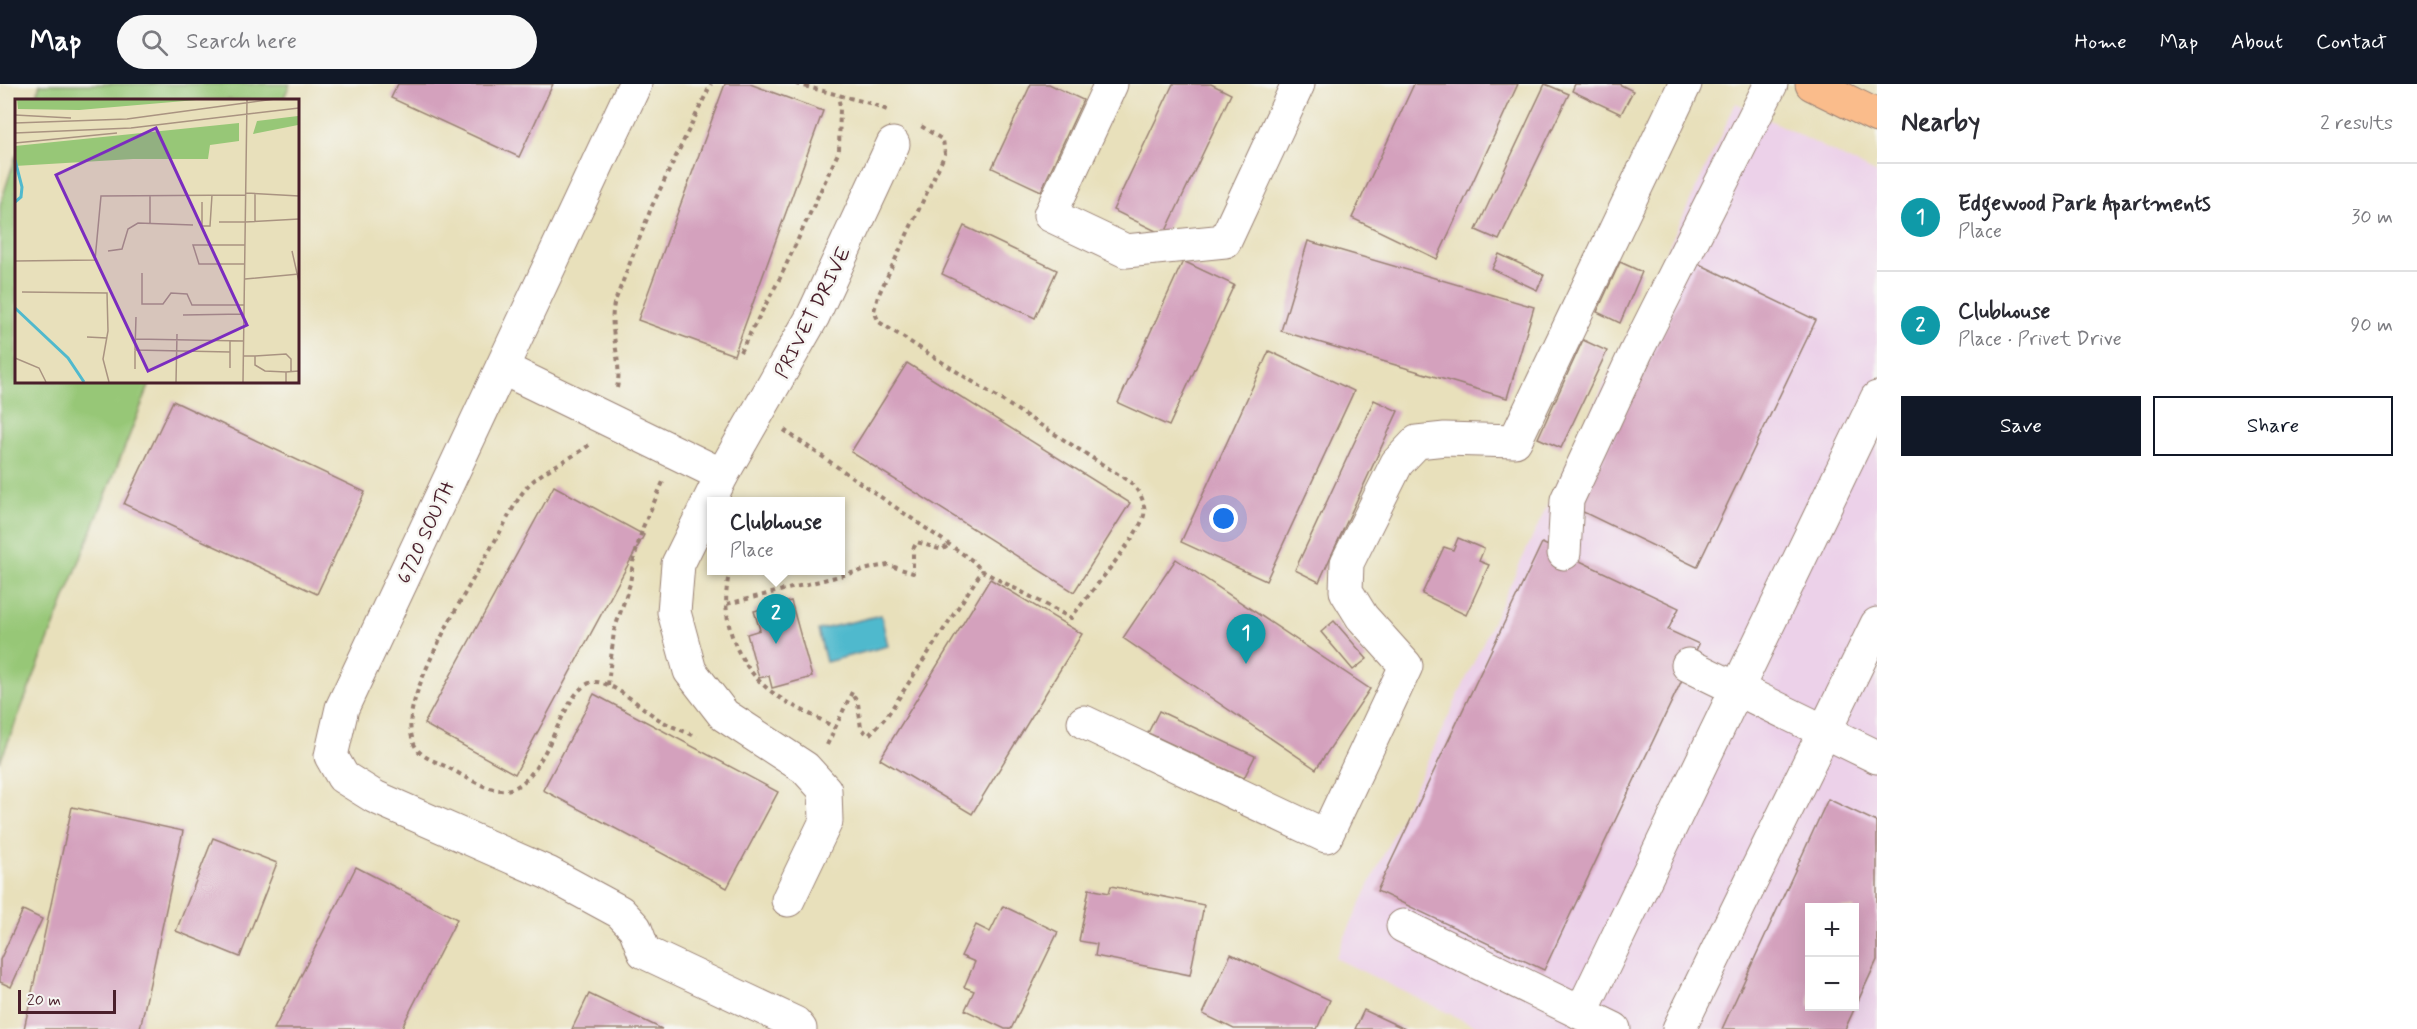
<!DOCTYPE html>
<html lang="en">
<head>
<meta charset="utf-8">
<style>
  body { margin:0; font-family:Mynerve,sans-serif; background:#f7f7f7; color:#2b2b33 }
  .controls { position:absolute; right:18px; bottom:18px; display:grid; overflow:hidden; border-radius:0px; box-shadow:0 6px 24px #0002 }
  .controls button { width:54px; height:54px; display:grid; place-items:center; padding:0; border:0; border-bottom:2px solid #e1e1e2; background:#fff; color:#2b2b33; font:30px sans-serif }
  .scale { position:absolute; left:18px; bottom:15px; width:98px; box-sizing:border-box; padding-left:6px; border:3px solid #4a1f2b; border-top:0; font-size:16px; line-height:21px; white-space:nowrap; color:#4a1f2b; -webkit-text-stroke:4px #f6f6f2; paint-order:stroke }
  .you { position:absolute; left:1224px; top:435px; width:21px; height:21px; margin:-15px; border:4px solid #fff; border-radius:50%; background:#1a73e8; box-shadow:0 0 0 9px #1a73e833 }
  .badge { display:grid; place-items:center; width:39px; height:39px; border-radius:50%; background:#111827; color:#fff; font-size:20px; font-weight:700 }
  .pin { position:absolute; translate:-50% -50px; filter:drop-shadow(0 2px 3px #0008) }
  .pin::after { content:''; position:absolute; top:32px; width:21px; height:18px; background:inherit; clip-path:polygon(0 0,100% 0,50% 100%) }
  .popup { position:absolute; left:707px; top:413px; width:138px; height:78px; box-sizing:border-box; display:grid; place-content:center; border-radius:0px; background:#fff; filter:drop-shadow(0 2px 4px #0005); font-size:20px; white-space:nowrap; color:#7c7c81 }
  .popup b { font-size:22px; color:#2b2b33 }
  .popup::after { content:''; position:absolute; left:50%; top:100%; margin-left:-12px; border:12px solid transparent; border-top-color:#fff }
  .list { margin:0; padding:0; list-style:none }
  h2 { display:flex; justify-content:space-between; align-items:center; height:78px; margin:0; padding:0 24px; font-size:26px }
  h2 small { font-size:20px; font-weight:400; color:#7c7c81 }
  .list li { display:grid; grid-template-columns:39px 1fr auto; gap:18px; align-items:center; box-sizing:border-box; height:108px; padding:0 24px; border-top:2px solid #e1e1e2 }
  .list b { display:block; font-size:22px; white-space:nowrap }
  .list p { margin:0; font-size:20px; white-space:nowrap; color:#7c7c81 }
  .list em { font-size:20px; font-style:normal; color:#7c7c81 }
  .actions { display:flex; gap:12px; padding:18px 24px }
  .actions a { flex:1; padding:14px 0; border:2px solid #111827; border-radius:0px; text-align:center; font-size:21px; color:#111827 }
  .actions .main { background:#111827; color:#fff }
  .icon { flex:none; width:33px; height:33px; fill:none; stroke:currentColor; stroke-width:2; stroke-linecap:round; stroke-linejoin:round }
  .map { position:relative; flex:none; width:1877px; height:945px; overflow:hidden }
  header { display:flex; align-items:center; gap:36px; box-sizing:border-box; height:84px; padding:0 30px; background:#111827; color:#fff }
  header strong { font-size:28px }
  nav { display:flex; gap:33px; margin-inline-start:auto; font-size:21px }
  .search { width:420px; height:54px; background:#f7f7f7; display:flex; align-items:center; gap:15px; box-sizing:border-box; padding:0 21px; border-radius:33px; color:#7c7c81; font-size:22px }
  main { display:flex }
  aside { flex:1; background:#fff }
  .map>svg:first-child { display:block }
  .built { fill:#ecd1e9; fill-rule:evenodd }
  .green { fill:#97c777; stroke:#707351; stroke-width:1.5 }
  .water { fill:#50b9cd; stroke:#4d6c7c; stroke-width:1.5 }
  .building { fill:#d4a1bd; fill-rule:evenodd }
  .lines { fill:none; stroke-linecap:round; stroke-linejoin:round }
  .minor-casing { stroke:#998073; stroke-width:35 }
  .major-casing { stroke:#998073; stroke-width:35 }
  .path { stroke:#998073; stroke-width:4; stroke-dasharray:4.5 4.5; stroke-linecap:butt }
  .minor { stroke:#fff; stroke-width:33 }
  .major { stroke:#fabc8b; stroke-width:33 }
  .labels { text-anchor:middle; stroke-width:5; stroke-linejoin:round; paint-order:stroke }
  .street-label { font-size:20px; fill:#4a1f2b; stroke:#f6f6f2 }
  .inset-river { fill:none; stroke:#50b9cd; stroke-width:3 }
  .inset-road { fill:none; stroke:#a99381; stroke-width:1.5 }
  .view { fill:#7b2cbf; fill-opacity:0.15; stroke:#7b2cbf; stroke-width:3 }
  .inset-edge { fill:none; stroke:#4a1f2b; stroke-width:3 }
</style>
</head>
<body>
<header>
<strong>Map</strong>
<div class="search"><svg class="icon" aria-label="search" viewBox="0 0 24 24"><circle cx="10" cy="10" r="6"/><path d="M15 15l6 6"/></svg>Search here</div>
<nav><a>Home</a><a>Map</a><a>About</a><a>Contact</a></nav>
</header>
<main>
<div class="map">
<svg width="1877" height="945" viewBox="0 0 1877 945">
  <rect width="100%" height="100%" fill="#f6f6f2"/>
  <filter id="ink" filterUnits="userSpaceOnUse"><feTurbulence type="fractalNoise" baseFrequency=".0167" numOctaves="2"/><feDisplacementMap in="SourceGraphic" scale="12" xChannelSelector="R" yChannelSelector="G"/><feConvolveMatrix kernelMatrix="1 2 1 2 8 2 1 2 1" color-interpolation-filters="sRGB"/></filter>
  <filter id="wash" filterUnits="userSpaceOnUse"><feTurbulence type="fractalNoise" baseFrequency=".008" numOctaves="4" result="noise"/><feDisplacementMap in="SourceGraphic" scale="24" xChannelSelector="R" yChannelSelector="G"/><feGaussianBlur stdDeviation="1.35" result="paint"/><feColorMatrix in="noise" values="0 0 0 0 0 0 0 0 0 0 0 0 0 0 0 0 0 1.4 0 .05"/><feComposite in="paint" operator="in"/></filter>
  <g filter="url(#wash)">
    <rect width="100%" height="100%" fill="#e8e0bb"/>
    <path class="built" d="M1736,19L1877,90V945H1481L1335,874ZM1810,824H1854V922H1810Z"/>
    <g class="green">
      <polygon points="40,0 290,0 283,16 35,16"/>
      <polygon points="16,71 16,297 151,297 0,678 0,121"/>
    </g>
    <polygon class="water" points="881,531 888,562 826,578 818,546"/>
    <g id="blocks">
      <g class="building">
        <polygon points="398,0 553,0 519,73 391,14"/>
        <polygon points="725,0 750,0 823,27 734,271 638,236"/>
        <polygon points="1031,0 1049,0 1083,16 1041,107 992,84"/>
        <polygon points="1173,0 1211,0 1231,10 1164,151 1113,126"/>
        <polygon points="1414,0 1518,0 1437,175 1352,134"/>
        <polygon points="1545,0 1569,10 1499,156 1476,146"/>
        <polygon points="1575,0 1619,0 1633,7 1621,30 1572,7"/>
        <polygon points="964,142 1057,186 1035,234 942,190"/>
        <polygon points="1308,157 1534,223 1507,314 1281,247"/>
        <polygon points="1499,170 1544,191 1537,206 1492,185"/>
        <polygon points="1183,177 1234,201 1169,342 1118,319"/>
        <polygon points="1620,178 1642,188 1620,239 1597,228"/>
        <polygon points="1697,179 1816,236 1697,483 1579,426"/>
        <polygon points="1583,256 1607,267 1561,364 1538,354"/>
        <polygon points="1269,267 1354,307 1266,497 1181,458"/>
        <polygon points="907,279 1130,419 1074,508 851,368"/>
        <polygon points="1374,316 1398,327 1319,498 1295,486"/>
        <polygon points="173,317 365,408 317,510 124,420"/>
        <polygon points="554,402 644,451 515,690 424,640"/>
        <polygon points="1458,454 1484,465 1479,477 1489,481 1466,531 1422,510 1444,463 1453,466"/>
        <polygon points="1542,459 1679,524 1668,546 1699,560 1544,886 1377,807"/>
        <polygon points="1176,475 1370,605 1316,685 1123,554"/>
        <polygon points="990,495 1082,550 972,730 880,675"/>
        <polygon points="791,517 812,593 772,604 769,592 759,594 747,550 760,546 754,527"/>
        <polygon points="1334,537 1367,575 1353,586 1321,548"/>
        <polygon points="594,610 778,708 727,804 543,706"/>
        <polygon points="1159,627 1255,672 1244,694 1148,649"/>
        <path d="M1828,715L1877,738V876L1845,945H1722ZM1810,824H1854V922H1809Z"/>
        <polygon points="72,723 183,747 140,945 24,945"/>
        <polygon points="213,754 277,779 240,873 176,847"/>
        <polygon points="356,783 457,835 403,941 402,945 274,945"/>
        <polygon points="1111,802 1204,821 1190,891 1095,872 1097,860 1079,857 1089,805 1109,809"/>
        <polygon points="1003,822 1058,848 1011,945 1005,945 965,926 974,907 964,903 975,878 961,872 976,841 990,848"/>
        <polygon points="23,826 42,835 11,903 0,898 0,876"/>
        <polygon points="1231,870 1330,916 1317,945 1234,945 1203,930"/>
        <polygon points="589,910 662,945 572,945"/>
        <polygon points="1364,926 1405,945 1355,945"/>
      </g>
    </g>
  </g>
  <g filter="url(#ink)">
    <use href="#blocks" fill-opacity="0" stroke="#998073" stroke-width="1.5"/>
    <g class="lines">
      <defs>
        <g id="minor">
          <polyline points="635,0 342,624 331,672 343,693 375,713 548,789 620,828 635,844 644,868 795,939 800,945"/>
          <polyline points="1111,0 1050,131 1126,167 1225,157 1298,0"/>
          <polyline points="502,284 722,391"/>
          <polyline points="1564,469 1567,416 1636,268 1771,0"/>
          <polyline points="1688,581 1877,673"/>
          <polyline points="1084,638 1326,752 1406,582 1362,533 1346,507 1347,479 1397,379 1417,358 1445,355 1515,357 1685,0"/>
          <polyline points="788,816 826,737 825,706 805,684 724,631 690,587 674,528 678,480 722,391 813,232 893,60"/>
          <polyline points="1403,842 1614,945"/>
          <polyline points="1581,929 1877,314"/>
          <polyline points="1679,945 1877,540"/>
        </g>
        <polyline id="major" points="1812,0 1877,32"/>
      </defs>
      <use href="#minor" class="minor-casing"/>
      <use href="#major" class="major-casing"/>
      <g class="path">
        <polyline points="796,0 873,20 887,26"/>
        <polyline points="740,268 780,194 839,67 840,22 838,12"/>
        <path d="M617,304C623,276 608,249 614,220L652,122L711,0"/>
        <polyline points="784,346 973,477 982,487"/>
        <path d="M589,361C569,377 542,385 526,404C514,419 506,439 496,455C470,501 426,572 413,622C410,633 409,645 413,657C418,673 433,676 447,683C463,691 487,708 506,706C548,701 561,601 594,598C612,596 645,627 660,636C671,643 685,647 697,653"/>
        <path d="M730,486C717,536 738,588 782,615C799,626 818,633 835,644"/>
        <polyline points="727,520 876,483 888,481 913,489 913,465 917,458 942,466 949,461"/>
        <polyline points="608,601 614,547 630,500 633,478 643,443 663,398"/>
        <path d="M827,661L852,608L858,619L861,645L869,651L887,632L982,487L1071,534C1085,515 1141,449 1144,431C1146,417 1139,407 1130,398L879,238L874,227L878,212L945,70L943,56L921,42"/>
      </g>
      <use href="#minor" class="minor"/>
      <use href="#major" class="major"/>
    </g>
  </g>
  <g class="labels">
    <g class="street-label">
      <text transform="translate(812 228) rotate(-63)" y="7">PRIVET DRIVE</text>
      <text transform="translate(425 448) rotate(-65)" y="7">6720 SOUTH</text>
    </g>
  </g>
  <g transform="translate(15 15)">
    <rect width="284" height="284" fill="#e8e0bb"/>
    <path d="M2,0H193L64,11L3,10ZM283,17V26L238,35L242,22ZM224,24V42L195,46L193,60H118L0,67V47Z" fill="#97c777"/>
    <path class="inset-river" d="M0,61L7,88L6,98L0,103M0,209L53,259L69,283"/>
    <path class="inset-road" d="M0,16L56,19M0,24L112,20L260,0M0,34L116,29L284,9M0,44L102,34M231,94L284,97M240,94V122M187,103V127H195L197,96M204,123H230M230,123L284,120M135,124V96M93,152L107,150L113,130L123,124L178,126M277,152L284,183M0,162L80,161L86,97L231,96M230,165H184L178,146H230M127,174V205H148L156,194L172,195L177,206H229M230,180L284,175M7,193L92,194L93,232L88,260L94,283M168,216L229,215M121,218L120,251L215,253M72,238L92,239M120,240L229,242M215,242V269M229,257H240V266L250,272L271,273M240,257L271,255L276,260V272M0,259L24,269L31,283M120,270V251M161,283L162,235M228,283L232,0M271,283V273L284,272"/>
    <path class="view" d="M141,29L232,226L133,272L41,76Z"/>
    <rect width="284" height="284" class="inset-edge"/>
  </g>
</svg>
<div class="controls">
<button>+</button>
<button>−</button>
</div>
<div class="scale">20 m</div>
<div class="you"></div>
<div class="pin badge" style="left:1246px;top:580px;background:#0f9aa8">1</div>
<div class="pin badge" style="left:776px;top:560px;background:#0f9aa8">2</div>
<div class="popup"><b>Clubhouse</b>Place</div>
</div>
<aside>
<h2>Nearby<small>2 results</small></h2>
<ul class="list">
<li><span class="badge" style="background:#0f9aa8">1</span><div><b>Edgewood Park Apartments</b><p>Place</p></div><em>30 m</em></li>
<li><span class="badge" style="background:#0f9aa8">2</span><div><b>Clubhouse</b><p>Place · Privet Drive</p></div><em>90 m</em></li>
</ul>
<div class="actions"><a class="main">Save</a><a>Share</a></div>
</aside>
</main>
</body>
</html>
